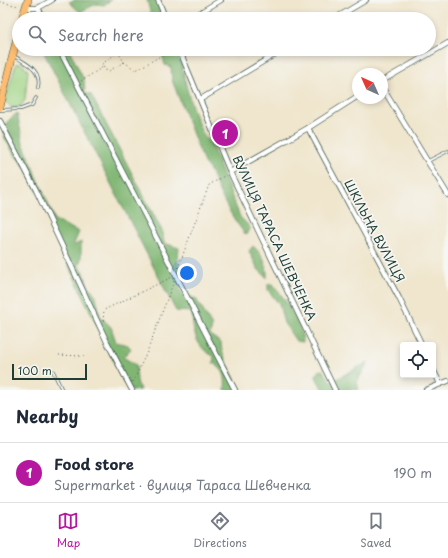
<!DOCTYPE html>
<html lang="en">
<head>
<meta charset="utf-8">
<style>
  body { margin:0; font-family:"Playpen Sans",sans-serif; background:#f2f2f3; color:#1f2937 }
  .controls { position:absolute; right:12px; bottom:12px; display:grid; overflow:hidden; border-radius:4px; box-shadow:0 2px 6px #0003 }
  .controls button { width:36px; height:36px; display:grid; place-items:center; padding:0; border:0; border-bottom:1px solid #e0e1e3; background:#fff; color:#1f2937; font:20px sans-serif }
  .compass { position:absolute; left:352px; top:68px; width:36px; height:36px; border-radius:50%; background:#fff; box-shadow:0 2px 6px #0003; rotate:315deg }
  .scale { position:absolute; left:12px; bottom:10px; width:75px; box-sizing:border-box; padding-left:4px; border:2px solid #1f3d34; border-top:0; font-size:11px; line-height:14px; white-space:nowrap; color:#1f3d34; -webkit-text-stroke:3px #f6f6f2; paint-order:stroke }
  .you { position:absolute; left:187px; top:273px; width:14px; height:14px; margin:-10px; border:3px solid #fff; border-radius:50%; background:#1a73e8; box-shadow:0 0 0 6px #1a73e833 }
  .badge { display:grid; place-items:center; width:26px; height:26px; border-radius:50%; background:#b5179e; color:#fff; font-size:13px; font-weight:700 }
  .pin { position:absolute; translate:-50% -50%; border:2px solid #fff; box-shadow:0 1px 4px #0006 }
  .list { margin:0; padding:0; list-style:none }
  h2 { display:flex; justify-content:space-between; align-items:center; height:52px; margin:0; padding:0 16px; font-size:17px }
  h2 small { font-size:13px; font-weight:400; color:#747a83 }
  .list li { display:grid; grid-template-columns:26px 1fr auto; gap:12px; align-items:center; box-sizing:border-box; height:60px; padding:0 16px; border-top:1px solid #e0e1e3 }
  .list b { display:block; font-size:15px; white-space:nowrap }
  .list p { margin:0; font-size:13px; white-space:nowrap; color:#747a83 }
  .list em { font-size:13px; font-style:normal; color:#747a83 }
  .icon { flex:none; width:22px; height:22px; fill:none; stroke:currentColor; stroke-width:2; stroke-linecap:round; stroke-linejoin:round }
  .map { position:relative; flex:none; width:448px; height:390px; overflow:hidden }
  .search { position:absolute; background:#fff; box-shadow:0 2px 6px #0003; left:12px; right:12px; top:12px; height:44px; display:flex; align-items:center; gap:10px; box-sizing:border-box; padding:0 14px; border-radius:22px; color:#747a83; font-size:15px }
  .sheet { height:112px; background:#fff }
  nav { display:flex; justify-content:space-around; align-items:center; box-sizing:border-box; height:56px; border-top:1px solid #e0e1e3; background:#fff; font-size:11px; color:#747a83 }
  nav a { display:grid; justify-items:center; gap:2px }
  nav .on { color:#b5179e }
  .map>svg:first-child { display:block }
  .green { fill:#a0d485; stroke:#60885c }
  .forest { fill:#80b672; stroke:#507a53 }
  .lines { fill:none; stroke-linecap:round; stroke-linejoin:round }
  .lane-casing { stroke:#3e564b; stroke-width:3.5 }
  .street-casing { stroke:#3e564b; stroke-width:6 }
  .primary-casing { stroke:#3e564b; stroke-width:8 }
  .path { stroke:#3e564b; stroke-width:1; stroke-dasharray:1 3; stroke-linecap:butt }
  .lane { stroke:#fff; stroke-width:2 }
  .street { stroke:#fff; stroke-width:4.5 }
  .primary { stroke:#fdbc70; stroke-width:7 }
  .labels { text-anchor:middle; stroke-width:3.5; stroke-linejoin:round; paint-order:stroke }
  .street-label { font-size:12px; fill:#1f3d34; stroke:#f6f6f2 }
</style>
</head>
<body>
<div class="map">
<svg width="448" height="390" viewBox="0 0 448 390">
  <rect width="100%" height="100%" fill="#f6f6f2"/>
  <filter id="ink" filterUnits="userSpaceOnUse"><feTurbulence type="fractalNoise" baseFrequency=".025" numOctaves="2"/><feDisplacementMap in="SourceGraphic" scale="8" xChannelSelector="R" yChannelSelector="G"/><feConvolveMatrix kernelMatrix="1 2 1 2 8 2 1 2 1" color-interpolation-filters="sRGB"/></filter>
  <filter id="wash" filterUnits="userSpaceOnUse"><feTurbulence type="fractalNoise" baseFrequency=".012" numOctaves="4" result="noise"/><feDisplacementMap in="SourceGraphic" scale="16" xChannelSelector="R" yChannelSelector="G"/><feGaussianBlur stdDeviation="0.9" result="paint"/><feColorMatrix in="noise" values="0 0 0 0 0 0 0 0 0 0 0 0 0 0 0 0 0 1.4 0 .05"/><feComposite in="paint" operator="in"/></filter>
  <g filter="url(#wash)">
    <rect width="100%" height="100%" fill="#f0e6ce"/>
    <polygon class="green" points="21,63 28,70 25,100 20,107 12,108 5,101 16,64"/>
    <g class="forest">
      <polygon points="75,0 111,0 104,5 96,4 80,12 69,2"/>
      <polygon points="147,0 155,0 163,19 152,19"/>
      <path d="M42,49H69L84,80L85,93L91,95L162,231L164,243L179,248L177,261L186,277L179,288L182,294L196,299L212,326L210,335L221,343C221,360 236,373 238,390H225C226,377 225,370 213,363L214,356C196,349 192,329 192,312L176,311Z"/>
      <path d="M161,49H176L179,54C185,79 193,126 211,144L240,217L250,227L246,235C236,223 227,208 220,193C214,181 213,172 204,163L172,80L171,67L165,65Z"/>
      <polygon points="17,113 23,143 55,220 79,232 73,246 81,242 81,259 78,266 83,270 88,285 96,296 100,316 111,327 116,342 128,345 131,349 123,357 136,365 137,381 140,390 130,390 123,381 52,230 50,218 27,169 14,154 4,137 8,121"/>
      <path d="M253,246C262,254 268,265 267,278L258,269L249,251Z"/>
      <path d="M268,284H273C285,300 302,322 303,342L296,341L284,323L279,304L268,290Z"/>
      <polygon points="368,362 357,382 359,390 323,390 316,377 318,371 323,370 331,382"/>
    </g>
  </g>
  <g filter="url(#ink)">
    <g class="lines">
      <defs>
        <g id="lane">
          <path d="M14,56C27,64 42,70 38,88"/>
          <polyline points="0,110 21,109 32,105 36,98"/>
          <polyline points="428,161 448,151"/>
          <polyline points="53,371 62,390"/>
        </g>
        <g id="street">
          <polyline points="158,0 166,19"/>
          <polyline points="26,8 38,8 52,0"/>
          <polyline points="38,8 44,19"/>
          <polyline points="189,19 221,0"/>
          <polyline points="334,19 366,0"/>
          <polyline points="59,49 235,390"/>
          <polyline points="179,49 230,172 335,390"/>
          <polyline points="382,81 448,43"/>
          <polyline points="382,87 448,195"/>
          <polyline points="201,99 284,49"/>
          <polyline points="0,121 36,190 107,342 132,390"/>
          <polyline points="308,128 399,298 422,345"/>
          <polyline points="230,172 308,128 358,96"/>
          <polyline points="433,369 440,384"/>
          <polyline points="426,390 448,381"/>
        </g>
        <g id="primary">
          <polyline points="22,19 28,0"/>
          <polyline points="0,107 19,30"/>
        </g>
      </defs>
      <use href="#lane" class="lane-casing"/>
      <use href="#street" class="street-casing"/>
      <use href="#primary" class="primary-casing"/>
      <g class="path">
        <polyline points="0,2 19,6"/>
        <polyline points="124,62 109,71 105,70 102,64 118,52 124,62 136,70 173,49"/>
        <polyline points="81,81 103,67"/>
        <polyline points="178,268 209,185 226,175"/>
        <polyline points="103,321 104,310 172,277"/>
        <polyline points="59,355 84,356"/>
        <polyline points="133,382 147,352 174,281"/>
      </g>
      <use href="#lane" class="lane"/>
      <use href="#street" class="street"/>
      <use href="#primary" class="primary"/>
    </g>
  </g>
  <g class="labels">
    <g class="street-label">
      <text transform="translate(374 231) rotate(62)" y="4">ШКІЛЬНА ВУЛИЦЯ</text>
      <text transform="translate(274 238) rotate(65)" y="4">ВУЛИЦЯ ТАРАСА ШЕВЧЕНКА</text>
    </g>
  </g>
</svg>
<div class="controls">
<button><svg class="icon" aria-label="locate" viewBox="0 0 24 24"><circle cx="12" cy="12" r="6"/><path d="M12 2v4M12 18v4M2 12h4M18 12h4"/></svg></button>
</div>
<svg class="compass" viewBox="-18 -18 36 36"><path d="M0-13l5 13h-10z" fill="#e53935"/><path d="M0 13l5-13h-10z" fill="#747a83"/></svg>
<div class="scale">100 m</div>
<div class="you"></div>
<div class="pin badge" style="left:225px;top:133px">1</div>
<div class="search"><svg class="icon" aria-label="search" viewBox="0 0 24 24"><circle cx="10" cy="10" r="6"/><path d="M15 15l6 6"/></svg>Search here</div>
</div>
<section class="sheet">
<h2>Nearby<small></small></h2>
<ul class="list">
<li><span class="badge">1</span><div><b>Food store</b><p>Supermarket · вулиця Тараса Шевченка</p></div><em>190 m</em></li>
</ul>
</section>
<nav>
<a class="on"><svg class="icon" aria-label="map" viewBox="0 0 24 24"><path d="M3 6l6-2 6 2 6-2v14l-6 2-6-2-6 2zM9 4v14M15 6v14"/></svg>Map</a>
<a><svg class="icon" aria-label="directions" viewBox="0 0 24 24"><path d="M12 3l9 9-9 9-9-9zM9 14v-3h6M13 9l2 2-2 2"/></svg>Directions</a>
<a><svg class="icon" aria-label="saved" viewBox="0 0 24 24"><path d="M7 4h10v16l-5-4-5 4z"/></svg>Saved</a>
</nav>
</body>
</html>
